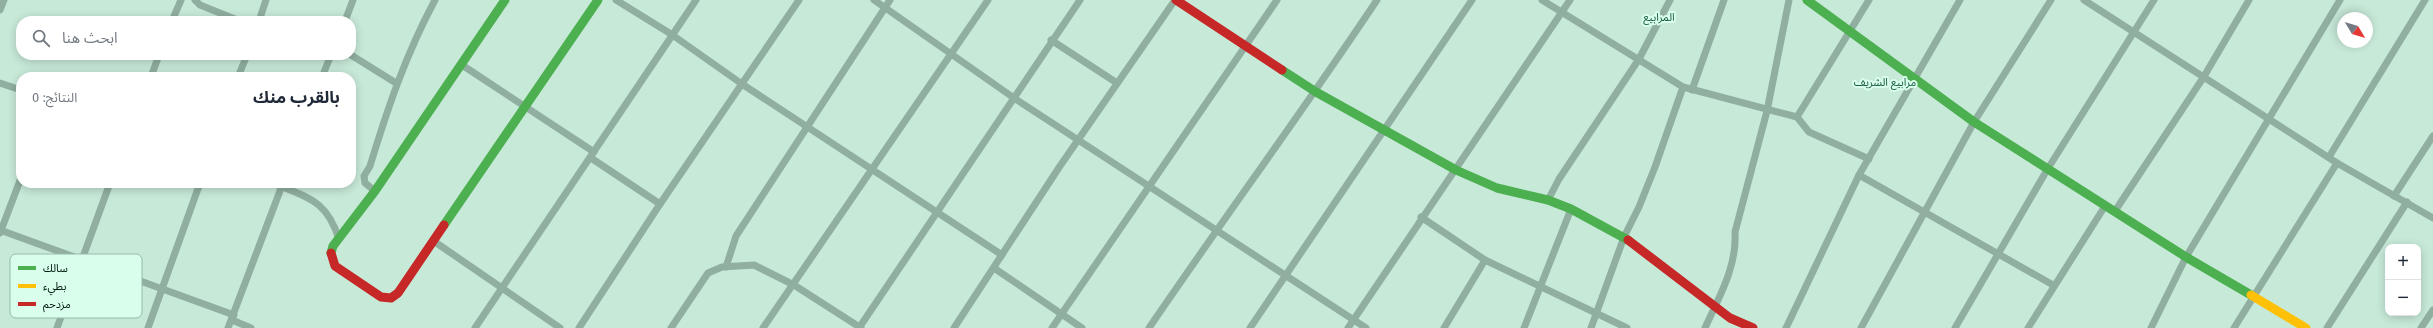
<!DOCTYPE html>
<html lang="ar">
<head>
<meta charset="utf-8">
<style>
  body { margin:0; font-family:"Fira Sans","Noto Sans Arabic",sans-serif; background:#f2f2f3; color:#1f2937; direction:rtl }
  .controls { position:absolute; right:12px; bottom:12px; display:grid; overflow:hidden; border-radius:8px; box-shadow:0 2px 10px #0003 }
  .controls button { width:36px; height:36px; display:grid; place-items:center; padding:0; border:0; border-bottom:1px solid #e0e1e3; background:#fff; color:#1f2937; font:20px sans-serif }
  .compass { position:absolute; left:2337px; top:12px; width:36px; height:36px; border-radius:50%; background:#fff; box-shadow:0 2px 10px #0003; rotate:128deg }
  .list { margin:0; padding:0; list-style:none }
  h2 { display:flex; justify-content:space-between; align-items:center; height:52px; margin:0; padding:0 16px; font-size:17px }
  h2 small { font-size:13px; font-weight:400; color:#747a83 }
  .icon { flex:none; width:22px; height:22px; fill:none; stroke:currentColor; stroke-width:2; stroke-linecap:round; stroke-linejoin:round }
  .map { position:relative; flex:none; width:2433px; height:328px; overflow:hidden; direction:ltr }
  .search { position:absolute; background:#fff; box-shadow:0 2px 10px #0003; left:16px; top:16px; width:340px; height:44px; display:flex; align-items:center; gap:10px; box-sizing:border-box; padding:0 14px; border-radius:16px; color:#747a83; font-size:15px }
  .panel { position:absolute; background:#fff; box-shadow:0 2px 10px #0003; left:16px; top:72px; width:340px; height:116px; border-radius:16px; direction:rtl }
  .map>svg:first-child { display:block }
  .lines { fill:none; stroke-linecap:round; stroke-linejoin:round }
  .street { stroke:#90afa1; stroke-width:7 }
  .fast { stroke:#4caf50; stroke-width:9 }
  .slow { stroke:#ffc107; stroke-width:9 }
  .jam { stroke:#c62828; stroke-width:9 }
  .labels { text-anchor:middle; stroke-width:4; stroke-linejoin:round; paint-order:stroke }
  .neighbourhood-label { font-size:11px; fill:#195a40; stroke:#d9ffec }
  .key { fill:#d9ffec; stroke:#98baaa; stroke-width:1 }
  .key-label { font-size:11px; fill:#01190f }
</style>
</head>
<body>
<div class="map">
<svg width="2433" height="328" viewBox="0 0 2433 328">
  <rect width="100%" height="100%" fill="#c7e9d8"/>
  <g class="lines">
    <g class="street">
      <polyline points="195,0 200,5 240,21"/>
      <polyline points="616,0 671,34 742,84 1002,255"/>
      <polyline points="874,0 1014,98 1366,328"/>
      <polyline points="1542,0 1683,87 1797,117 1809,132 1869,159"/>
      <polyline points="2084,0 2337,163 2433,218"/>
      <polyline points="0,10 4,0"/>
      <polyline points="172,21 181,0"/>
      <polyline points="259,21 266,0"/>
      <polyline points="345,21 353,0"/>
      <polyline points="1051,40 1117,83"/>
      <polyline points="351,55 396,83"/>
      <polyline points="462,65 594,152"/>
      <polyline points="151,77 159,55"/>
      <polyline points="238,77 247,55"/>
      <polyline points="322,77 331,55"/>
      <polyline points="0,83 21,90"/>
      <polyline points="1692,90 1724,0"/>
      <polyline points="1797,117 1869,0"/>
      <polyline points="2329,157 2425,0"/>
      <polyline points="591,158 660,204"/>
      <polyline points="1859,175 2053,285"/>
      <path d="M273,183C308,198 326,199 339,239"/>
      <path d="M375,191L365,183L364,176L370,166C388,107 406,54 435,0"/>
      <polyline points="2394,196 2433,136"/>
      <polyline points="1548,200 1559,179 1639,59 1670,0"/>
      <polyline points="2115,211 2203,78 2249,0"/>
      <polyline points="1421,217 1485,260 1627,328"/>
      <polyline points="0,230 234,315"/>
      <polyline points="0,233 21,178"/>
      <polyline points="435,242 560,328"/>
      <polyline points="726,267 736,236 890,0"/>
      <polyline points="994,268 1082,328"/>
      <polyline points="232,320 251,328"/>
      <polyline points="57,328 110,183"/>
      <polyline points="148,328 200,183"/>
      <polyline points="228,328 283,183"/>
      <polyline points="475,328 696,0"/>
      <polyline points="579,328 660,204 799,0"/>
      <polyline points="671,328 708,273 722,267 754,265 794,285 861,328"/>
      <polyline points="763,328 988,0"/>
      <polyline points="859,328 1080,0"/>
      <polyline points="954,328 1060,166 1175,0"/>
      <polyline points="1052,328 1277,0"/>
      <path d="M1149,328C1224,218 1303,111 1377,0"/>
      <polyline points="1250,328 1472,0"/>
      <polyline points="1348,328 1570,0"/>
      <polyline points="1444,328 1485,260"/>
      <polyline points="1524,328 1571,209"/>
      <polyline points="1591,328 1624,237 1639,207 1655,167 1683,87"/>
      <path d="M1705,328C1719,297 1737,267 1735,232L1767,111L1789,0"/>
      <polyline points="1786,328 1859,175 1960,0"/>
      <polyline points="1861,328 1974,122 2051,0"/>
      <polyline points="1955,328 2047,170 2154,0"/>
      <polyline points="2028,328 2105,206"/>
      <polyline points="2151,328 2186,257 2340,0"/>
      <polyline points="2234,328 2337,163"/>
      <polyline points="2327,328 2407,202"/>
      <polyline points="2421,328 2433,310"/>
    </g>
    <g class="fast">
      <polyline points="1807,0 1974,122 2186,257 2251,295"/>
      <polyline points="1282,70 1316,92 1456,170 1497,188 1548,200 1571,209 1628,240"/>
      <polyline points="444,225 598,0"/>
      <polyline points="331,253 333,246 375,191 505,0"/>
    </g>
    <polyline class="slow" points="2251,295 2306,328"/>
    <g class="jam">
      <polyline points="1176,0 1282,70"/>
      <polyline points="1628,240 1730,318 1753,328"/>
      <polyline points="331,253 335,266 381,297 391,298 398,293 444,225"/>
    </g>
  </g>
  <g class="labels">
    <g class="neighbourhood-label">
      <text x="1659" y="21">المرابيع</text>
      <text x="1885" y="86">مرابيع الشريف</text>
    </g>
  </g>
  <rect x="10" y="254" width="132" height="64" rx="6" class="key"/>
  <rect x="18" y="266" width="18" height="4" fill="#4caf50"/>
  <rect x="18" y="284" width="18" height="4" fill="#ffc107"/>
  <rect x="18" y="302" width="18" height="4" fill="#c62828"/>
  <g class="key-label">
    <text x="43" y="272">سالك</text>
    <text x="43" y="290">بطيء</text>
    <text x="43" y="308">مزدحم</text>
  </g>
</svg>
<div class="controls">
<button>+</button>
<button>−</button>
</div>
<svg class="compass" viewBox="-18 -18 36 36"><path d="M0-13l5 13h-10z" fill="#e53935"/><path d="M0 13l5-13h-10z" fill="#747a83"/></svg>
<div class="search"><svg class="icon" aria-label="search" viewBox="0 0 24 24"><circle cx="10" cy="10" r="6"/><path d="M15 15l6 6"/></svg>ابحث هنا</div>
<section class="panel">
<h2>بالقرب منك<small>النتائج: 0</small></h2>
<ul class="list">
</ul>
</section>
</div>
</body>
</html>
